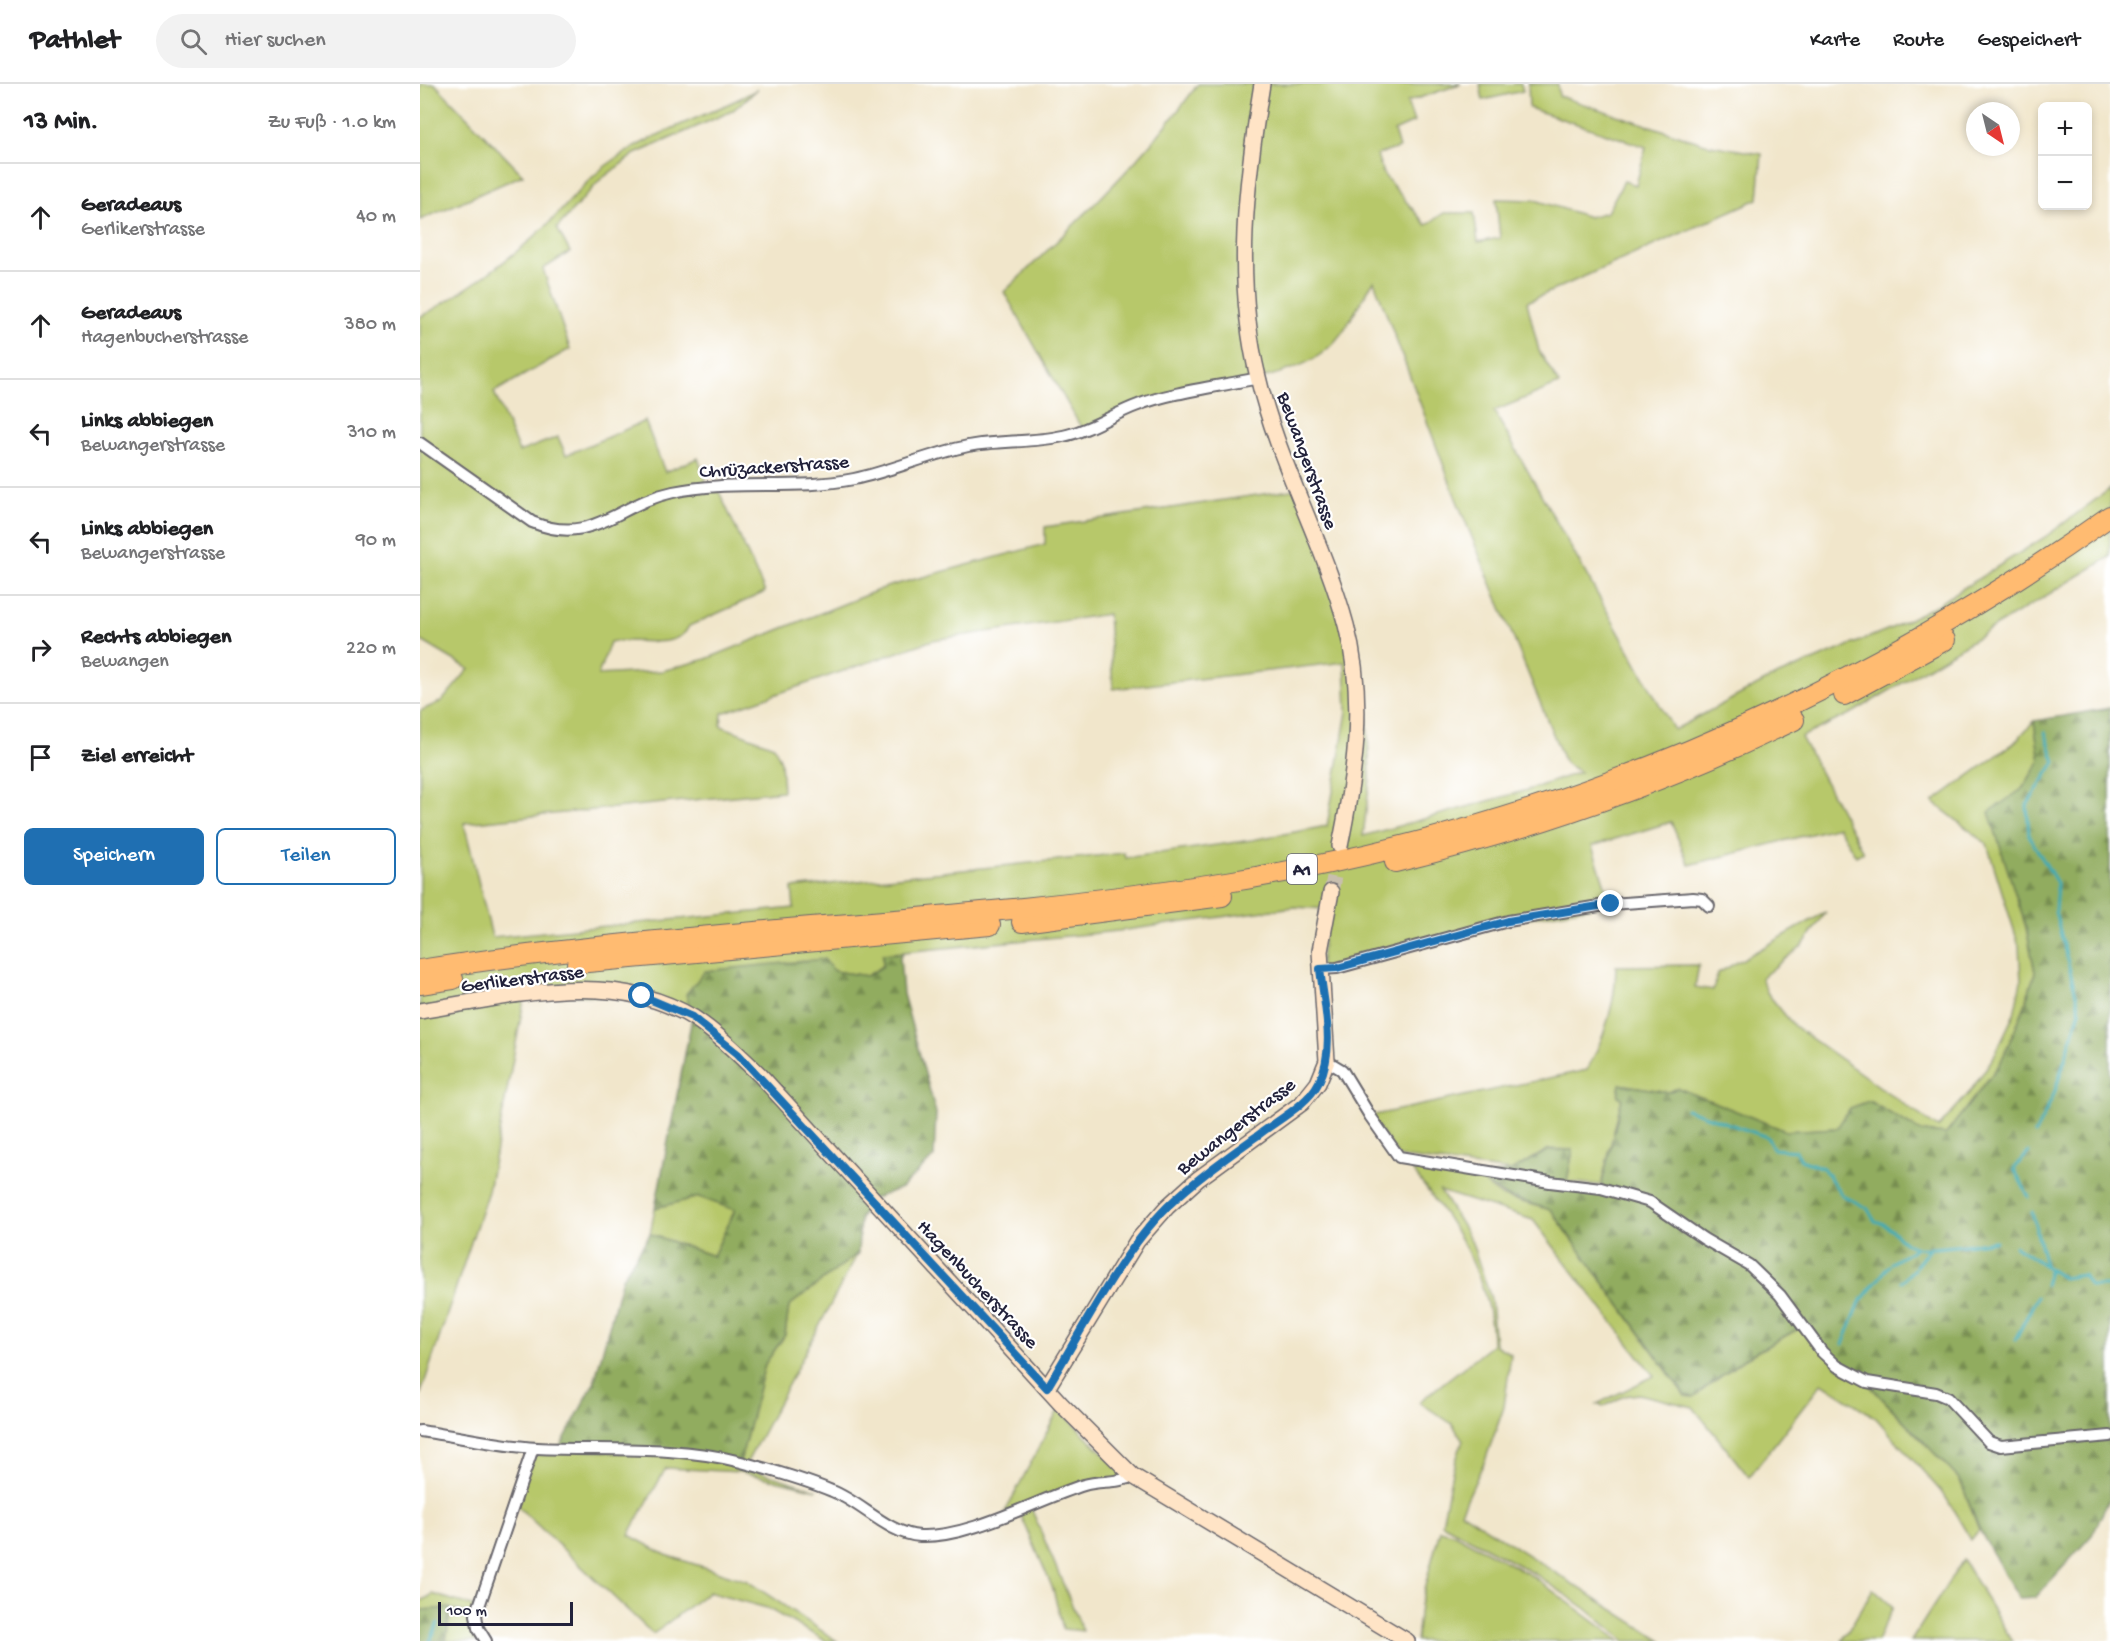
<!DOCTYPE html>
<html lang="de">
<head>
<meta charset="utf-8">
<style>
  body { margin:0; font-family:"Gochi Hand",sans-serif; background:#f2f2f2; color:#202124 }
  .controls { position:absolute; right:18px; top:18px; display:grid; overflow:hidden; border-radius:9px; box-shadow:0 3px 9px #0003 }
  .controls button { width:54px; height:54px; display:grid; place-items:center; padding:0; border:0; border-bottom:2px solid #e0e0e0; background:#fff; color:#202124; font:30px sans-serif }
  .compass { position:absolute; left:1546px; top:18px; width:54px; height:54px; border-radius:50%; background:#fff; box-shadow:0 3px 9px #0003; rotate:145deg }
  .scale { position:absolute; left:18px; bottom:15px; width:135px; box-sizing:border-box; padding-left:6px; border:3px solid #22223b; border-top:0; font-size:16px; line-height:21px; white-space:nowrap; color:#22223b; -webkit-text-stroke:4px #fff; paint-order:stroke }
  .stop { position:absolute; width:18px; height:18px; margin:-14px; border:4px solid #1f6fb2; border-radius:50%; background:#fff }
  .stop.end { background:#1f6fb2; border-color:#fff; box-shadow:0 2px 6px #0008 }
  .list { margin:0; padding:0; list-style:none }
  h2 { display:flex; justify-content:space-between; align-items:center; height:78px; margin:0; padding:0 24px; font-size:26px }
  h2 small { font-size:20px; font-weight:400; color:#757577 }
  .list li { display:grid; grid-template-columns:39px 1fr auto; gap:18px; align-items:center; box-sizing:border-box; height:108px; padding:0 24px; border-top:2px solid #e0e0e0 }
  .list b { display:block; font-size:22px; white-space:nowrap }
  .list p { margin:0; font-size:20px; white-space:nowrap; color:#757577 }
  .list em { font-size:20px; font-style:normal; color:#757577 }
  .actions { display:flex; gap:12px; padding:18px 24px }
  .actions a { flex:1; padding:14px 0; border:2px solid #1f6fb2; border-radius:9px; text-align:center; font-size:21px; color:#1f6fb2 }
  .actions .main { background:#1f6fb2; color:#fff }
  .icon { flex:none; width:33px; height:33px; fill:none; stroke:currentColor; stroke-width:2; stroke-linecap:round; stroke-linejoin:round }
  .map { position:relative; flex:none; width:1690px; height:1557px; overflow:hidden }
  header { display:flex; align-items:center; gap:36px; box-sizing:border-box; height:84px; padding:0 30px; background:#fff; border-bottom:2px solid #e0e0e0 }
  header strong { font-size:28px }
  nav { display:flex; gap:33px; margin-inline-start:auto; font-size:21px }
  .search { width:420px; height:54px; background:#f2f2f2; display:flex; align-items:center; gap:15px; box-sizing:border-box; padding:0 21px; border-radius:33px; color:#757577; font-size:22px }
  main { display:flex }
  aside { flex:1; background:#fff }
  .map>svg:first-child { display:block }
  .green { fill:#b7c86b; stroke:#6c7553; stroke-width:1.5; fill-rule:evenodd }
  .forest { fill:url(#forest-firs); stroke:#5a674d; stroke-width:1.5 }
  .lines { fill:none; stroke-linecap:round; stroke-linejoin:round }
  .stream { stroke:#3aabb6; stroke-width:3 }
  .secondary-tunnel { stroke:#c8bfae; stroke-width:15; stroke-dasharray:15 8; stroke-linecap:butt }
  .street-casing { stroke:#6a676d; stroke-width:14 }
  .secondary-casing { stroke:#6a676d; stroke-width:18 }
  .highway-casing { stroke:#6a676d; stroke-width:22 }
  .street { stroke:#fff; stroke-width:10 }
  .secondary { stroke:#ffe4c6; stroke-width:15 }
  .highway { stroke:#ffbb71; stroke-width:20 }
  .route { stroke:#1f6fb2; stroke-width:8 }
  .labels { text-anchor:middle; stroke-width:4.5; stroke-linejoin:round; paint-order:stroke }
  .shield { fill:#fff; stroke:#646476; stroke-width:1.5 }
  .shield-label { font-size:18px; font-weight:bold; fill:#22223b }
  .street-label { font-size:20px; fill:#22223b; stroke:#fff }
</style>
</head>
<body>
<header>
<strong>Pathlet</strong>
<div class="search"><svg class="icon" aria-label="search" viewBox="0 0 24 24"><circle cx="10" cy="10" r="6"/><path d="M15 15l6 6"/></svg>Hier suchen</div>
<nav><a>Karte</a><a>Route</a><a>Gespeichert</a></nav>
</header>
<main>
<aside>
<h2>13 Min.<small>Zu Fuß · 1.0 km</small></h2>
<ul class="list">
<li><svg class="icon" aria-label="ahead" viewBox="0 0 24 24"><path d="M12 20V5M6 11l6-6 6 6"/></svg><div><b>Geradeaus</b><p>Gerlikerstrasse</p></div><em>40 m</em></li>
<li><svg class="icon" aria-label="ahead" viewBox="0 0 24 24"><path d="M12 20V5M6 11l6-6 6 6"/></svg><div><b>Geradeaus</b><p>Hagenbucherstrasse</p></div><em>380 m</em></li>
<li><svg class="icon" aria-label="left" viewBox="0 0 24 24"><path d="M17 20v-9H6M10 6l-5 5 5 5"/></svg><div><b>Links abbiegen</b><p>Bewangerstrasse</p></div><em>310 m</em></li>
<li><svg class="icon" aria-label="left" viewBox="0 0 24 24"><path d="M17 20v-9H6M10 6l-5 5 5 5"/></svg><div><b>Links abbiegen</b><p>Bewangerstrasse</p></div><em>90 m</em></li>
<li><svg class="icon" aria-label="right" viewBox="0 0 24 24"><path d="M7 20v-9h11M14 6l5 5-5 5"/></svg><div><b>Rechts abbiegen</b><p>Bewangen</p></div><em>220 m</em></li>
<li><svg class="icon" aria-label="arrive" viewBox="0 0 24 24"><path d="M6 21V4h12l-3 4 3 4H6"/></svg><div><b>Ziel erreicht</b></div></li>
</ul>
<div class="actions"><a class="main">Speichern</a><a>Teilen</a></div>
</aside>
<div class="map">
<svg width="1690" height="1557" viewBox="0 0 1690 1557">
  <defs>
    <pattern id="forest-firs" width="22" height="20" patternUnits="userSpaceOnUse" patternTransform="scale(1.5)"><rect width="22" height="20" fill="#91ac5f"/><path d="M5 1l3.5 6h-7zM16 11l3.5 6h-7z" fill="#768c50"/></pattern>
  </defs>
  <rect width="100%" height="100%" fill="#fff"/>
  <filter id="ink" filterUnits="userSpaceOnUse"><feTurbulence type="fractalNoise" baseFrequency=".0167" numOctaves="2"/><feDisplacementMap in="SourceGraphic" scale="12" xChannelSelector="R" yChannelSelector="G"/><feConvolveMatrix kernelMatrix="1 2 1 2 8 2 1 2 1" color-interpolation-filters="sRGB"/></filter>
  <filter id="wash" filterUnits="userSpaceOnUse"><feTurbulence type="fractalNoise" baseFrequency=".008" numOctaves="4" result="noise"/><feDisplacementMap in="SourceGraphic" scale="24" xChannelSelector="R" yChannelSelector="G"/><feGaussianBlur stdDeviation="1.35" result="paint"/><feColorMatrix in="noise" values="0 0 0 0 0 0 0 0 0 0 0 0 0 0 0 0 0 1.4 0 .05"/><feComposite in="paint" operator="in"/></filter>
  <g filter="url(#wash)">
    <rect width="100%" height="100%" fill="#f1e6cb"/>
    <g class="green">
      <polygon points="0,0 15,0 103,91 0,136"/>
      <path d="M778,0H1041L987,18L994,38L974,47L979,64L957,71L963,90L1006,141L1024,129H1054L1058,158L1080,154L1076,115L1115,116L1169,133L1187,128L1204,97L1216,101L1226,63L1109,24L1108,0H1138L1139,12L1285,60L1342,70L1338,115L1107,218L1119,267L1139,300L1074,327L1254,646L1349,595L1474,543L1518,520L1625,453L1690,405V473L1434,628L1381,653L1443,768L1436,772L1418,743L1269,781L1251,738L1172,762L1191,820L1088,837L900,885L907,825L874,823L698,847L463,870V882L447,892L414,887L272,933L222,912L105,911L68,1107L0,1312V627L22,617L49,585L0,556V233C43,209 94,173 129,139C150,119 166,95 191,78C235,46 290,32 338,5L312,27L215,70L180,96L137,144L150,168L123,185L150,265L74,308L99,368L138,353L146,371L225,337L245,388L278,374L288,402L296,401L345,508L269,542C258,568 212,553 190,558L178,591L242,587L286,575L466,503L625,460V443L877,405L912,498L936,599L945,598L950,694L943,752L1111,705L1160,688L1145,679L1037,417L954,197C936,222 927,251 901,270C862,299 769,305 721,320C701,326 681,337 662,345L584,208C653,142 722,78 778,0ZM688,530L693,605L925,578L927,628L907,742L832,756L705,774L704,769L372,804L374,824L72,853L44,739L363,707L361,678L354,662L301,642L302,629L513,556Z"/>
      <polygon points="1060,0 1101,0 1103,7 1063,16"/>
      <path d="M1614,637L1620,677L1602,705L1570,729L1606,843L1615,888L1604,924L1580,980L1526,1050L1502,1048L1449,1017L1430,1024L1418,1044L1366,1047L1258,1004L1248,1008L1200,1000L1198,1011L1202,1014L1181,1101L1147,1098L1153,1066L1129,1065L1091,1087L979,1073L950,1032L1167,986C1185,953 1196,920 1196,882L1279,881L1275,903L1293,906L1298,889L1406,828L1383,861L1341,894L1348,910L1374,942L1518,1044L1549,1009L1573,974L1594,930L1601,897L1599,862L1567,760L1513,718L1594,659Z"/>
      <path d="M987,1080L1057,1097L1059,1091L1067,1092L1065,1100L1083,1113L1131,1126L1265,1312L1273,1313L1326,1274L1380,1244L1448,1300L1540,1396L1559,1446L1551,1456L1525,1412L1455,1333L1402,1299L1329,1393L1273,1323L1219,1310L1204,1312L1183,1323L1177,1320L1234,1292L1113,1136L1020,1107L1051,1156L1071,1215L1075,1261L1091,1270L1084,1323L1066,1374L1041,1428L1242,1557H1205L1165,1524L1115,1490L1022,1440L1032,1388L1043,1356L1032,1340L999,1318L1072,1261C1072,1191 1029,1132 987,1080Z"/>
      <polygon points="279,1113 315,1126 293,1172 230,1150 235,1124"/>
      <polygon points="438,1169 326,1380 320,1378 345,1280 365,1251 369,1222"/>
      <polygon points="639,1325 702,1388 701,1394 585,1428"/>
      <polygon points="113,1364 248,1369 320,1382 397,1406 321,1388 246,1384 209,1451 246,1471 327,1497 417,1557 406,1557 347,1524 288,1508 233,1550 94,1419"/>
      <polygon points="611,1424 663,1547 643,1545 633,1505 600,1429"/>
      <polygon points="1020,1446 1032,1449 1114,1493 1200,1557 996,1557 1000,1521"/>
      <polygon points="1543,1476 1592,1557 1491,1557"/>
      <polygon points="1453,1505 1473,1523 1457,1557 1422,1557"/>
      <polygon points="13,1510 58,1524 56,1531 32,1525 56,1543 63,1557 26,1557 31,1525 0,1526 0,1518"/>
    </g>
    <g class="forest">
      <polygon points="1690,624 1690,1414 1672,1451 1615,1514 1599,1515 1560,1447 1540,1396 1447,1298 1417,1282 1383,1242 1325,1274 1274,1313 1265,1311 1131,1126 1085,1112 1066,1099 1067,1092 1091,1087 1129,1066 1153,1066 1146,1101 1181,1104 1202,1014 1198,1012 1200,1000 1248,1008 1258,1004 1366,1047 1417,1044 1430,1024 1449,1017 1502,1048 1526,1050 1580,980 1604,924 1615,888 1606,843 1569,728 1602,705 1620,677 1614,637"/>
      <polygon points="483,869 480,873 483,910 516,1029 514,1073 481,1104 452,1115 440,1134 438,1169 369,1222 365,1251 345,1280 320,1378 285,1372 139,1365 174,1299 202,1194 230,1150 293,1172 315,1126 279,1113 235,1124 272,934 266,910 285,887 404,875 414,887 447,892 463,882 463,870"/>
      <polygon points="30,1524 26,1557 0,1557 0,1526"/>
    </g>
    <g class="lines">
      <g class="stream">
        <path d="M1266,1025L1347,1053L1353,1065L1376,1067L1381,1076L1403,1084L1422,1111L1447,1124L1455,1137C1473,1140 1478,1160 1497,1164C1513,1166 1557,1159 1576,1157"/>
        <polyline points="1615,1050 1634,1010 1660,927 1635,827 1637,799 1609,752 1607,721 1635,678 1625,648"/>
        <polyline points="1609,1068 1594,1085 1609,1113"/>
        <polyline points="1612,1128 1625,1181"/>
        <polyline points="1595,1162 1643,1194 1663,1191 1670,1202 1690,1202"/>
        <polyline points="1471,1179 1496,1164"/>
        <polyline points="1496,1182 1510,1164"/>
        <polyline points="1481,1198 1494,1185"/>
        <polyline points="1625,1201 1629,1186"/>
        <polyline points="1595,1256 1617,1213"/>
        <polyline points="1423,1260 1440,1218 1469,1182"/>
        <polyline points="10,1557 18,1539"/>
      </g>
    </g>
  </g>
  <g filter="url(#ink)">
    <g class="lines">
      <polyline class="secondary-tunnel" points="911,808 919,768"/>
      <defs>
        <g id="street">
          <path d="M0,359L112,438C172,463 197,420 253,408C313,395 374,407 434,395C472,387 509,370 548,362C579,356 612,359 643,352C669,347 693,330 718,321C751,308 802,302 838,294"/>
          <polyline points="900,885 917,884 1088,837 1191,820 1273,814 1282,815 1289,822"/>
          <polyline points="907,977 922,986 950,1032 979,1073 1130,1098 1181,1104 1230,1118 1284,1155 1329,1181 1360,1211 1402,1268 1417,1282 1447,1298 1516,1309 1528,1314 1569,1358 1581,1362 1690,1352"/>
          <path d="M0,1347C38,1352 78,1362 117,1364C184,1367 255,1361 321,1378C351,1386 383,1395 412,1407C441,1418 468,1450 500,1452C550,1454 616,1416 664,1401C681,1396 697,1400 713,1392"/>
          <polyline points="66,1557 58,1544 56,1531 113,1364"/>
        </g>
        <g id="secondary">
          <path d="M842,0C826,98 814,195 838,293C858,379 903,456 926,541C946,615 935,689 920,762"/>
          <path d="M0,927C89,913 191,883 274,934C298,950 319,971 340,991L641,1320L713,1392L987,1557"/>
          <polyline points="627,1304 717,1157 747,1123 778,1095 882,1019 898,999 907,977 900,867 911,808"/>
        </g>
        <g id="highway">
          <polyline points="1424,611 1525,556"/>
          <path d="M975,778C1113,745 1246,698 1374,636"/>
          <polyline points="602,838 802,812"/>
          <polyline points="157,879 570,841"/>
          <path d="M0,886C268,844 540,840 807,798C1127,747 1426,620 1690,432"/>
          <polyline points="0,900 33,895"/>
        </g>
      </defs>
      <use href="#street" class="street-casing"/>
      <use href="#secondary" class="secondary-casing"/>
      <use href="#highway" class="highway-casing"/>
      <use href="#street" class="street"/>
      <use href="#secondary" class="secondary"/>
      <use href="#highway" class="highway"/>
    </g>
  </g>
  <g class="lines" filter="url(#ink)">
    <path class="route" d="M222,912L272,933L318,970L627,1304C663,1245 700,1170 748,1122C777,1094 809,1072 841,1049C861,1034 888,1020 899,998C916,964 904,921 900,885L917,884L1088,837L1191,820"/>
  </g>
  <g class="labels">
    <rect class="shield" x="867" y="770" width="30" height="30" rx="4.5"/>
    <g class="shield-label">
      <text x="882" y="791">A1</text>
    </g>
    <g class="street-label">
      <text transform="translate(889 376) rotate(70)" y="7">Bewangerstrasse</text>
      <text transform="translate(354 381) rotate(-4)" y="7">Chrüzackerstrasse</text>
      <text transform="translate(102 893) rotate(-7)" y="7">Gerlikerstrasse</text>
      <text transform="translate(815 1041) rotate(-38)" y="7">Bewangerstrasse</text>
      <text transform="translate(559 1199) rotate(47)" y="7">Hagenbucherstrasse</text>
    </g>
  </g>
</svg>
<div class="controls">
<button>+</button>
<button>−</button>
</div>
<svg class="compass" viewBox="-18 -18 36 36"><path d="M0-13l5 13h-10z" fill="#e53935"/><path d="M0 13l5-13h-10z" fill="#757577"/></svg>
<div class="scale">100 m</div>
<div class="stop" style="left:222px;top:912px"></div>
<div class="stop end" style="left:1191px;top:820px"></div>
</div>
</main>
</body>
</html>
